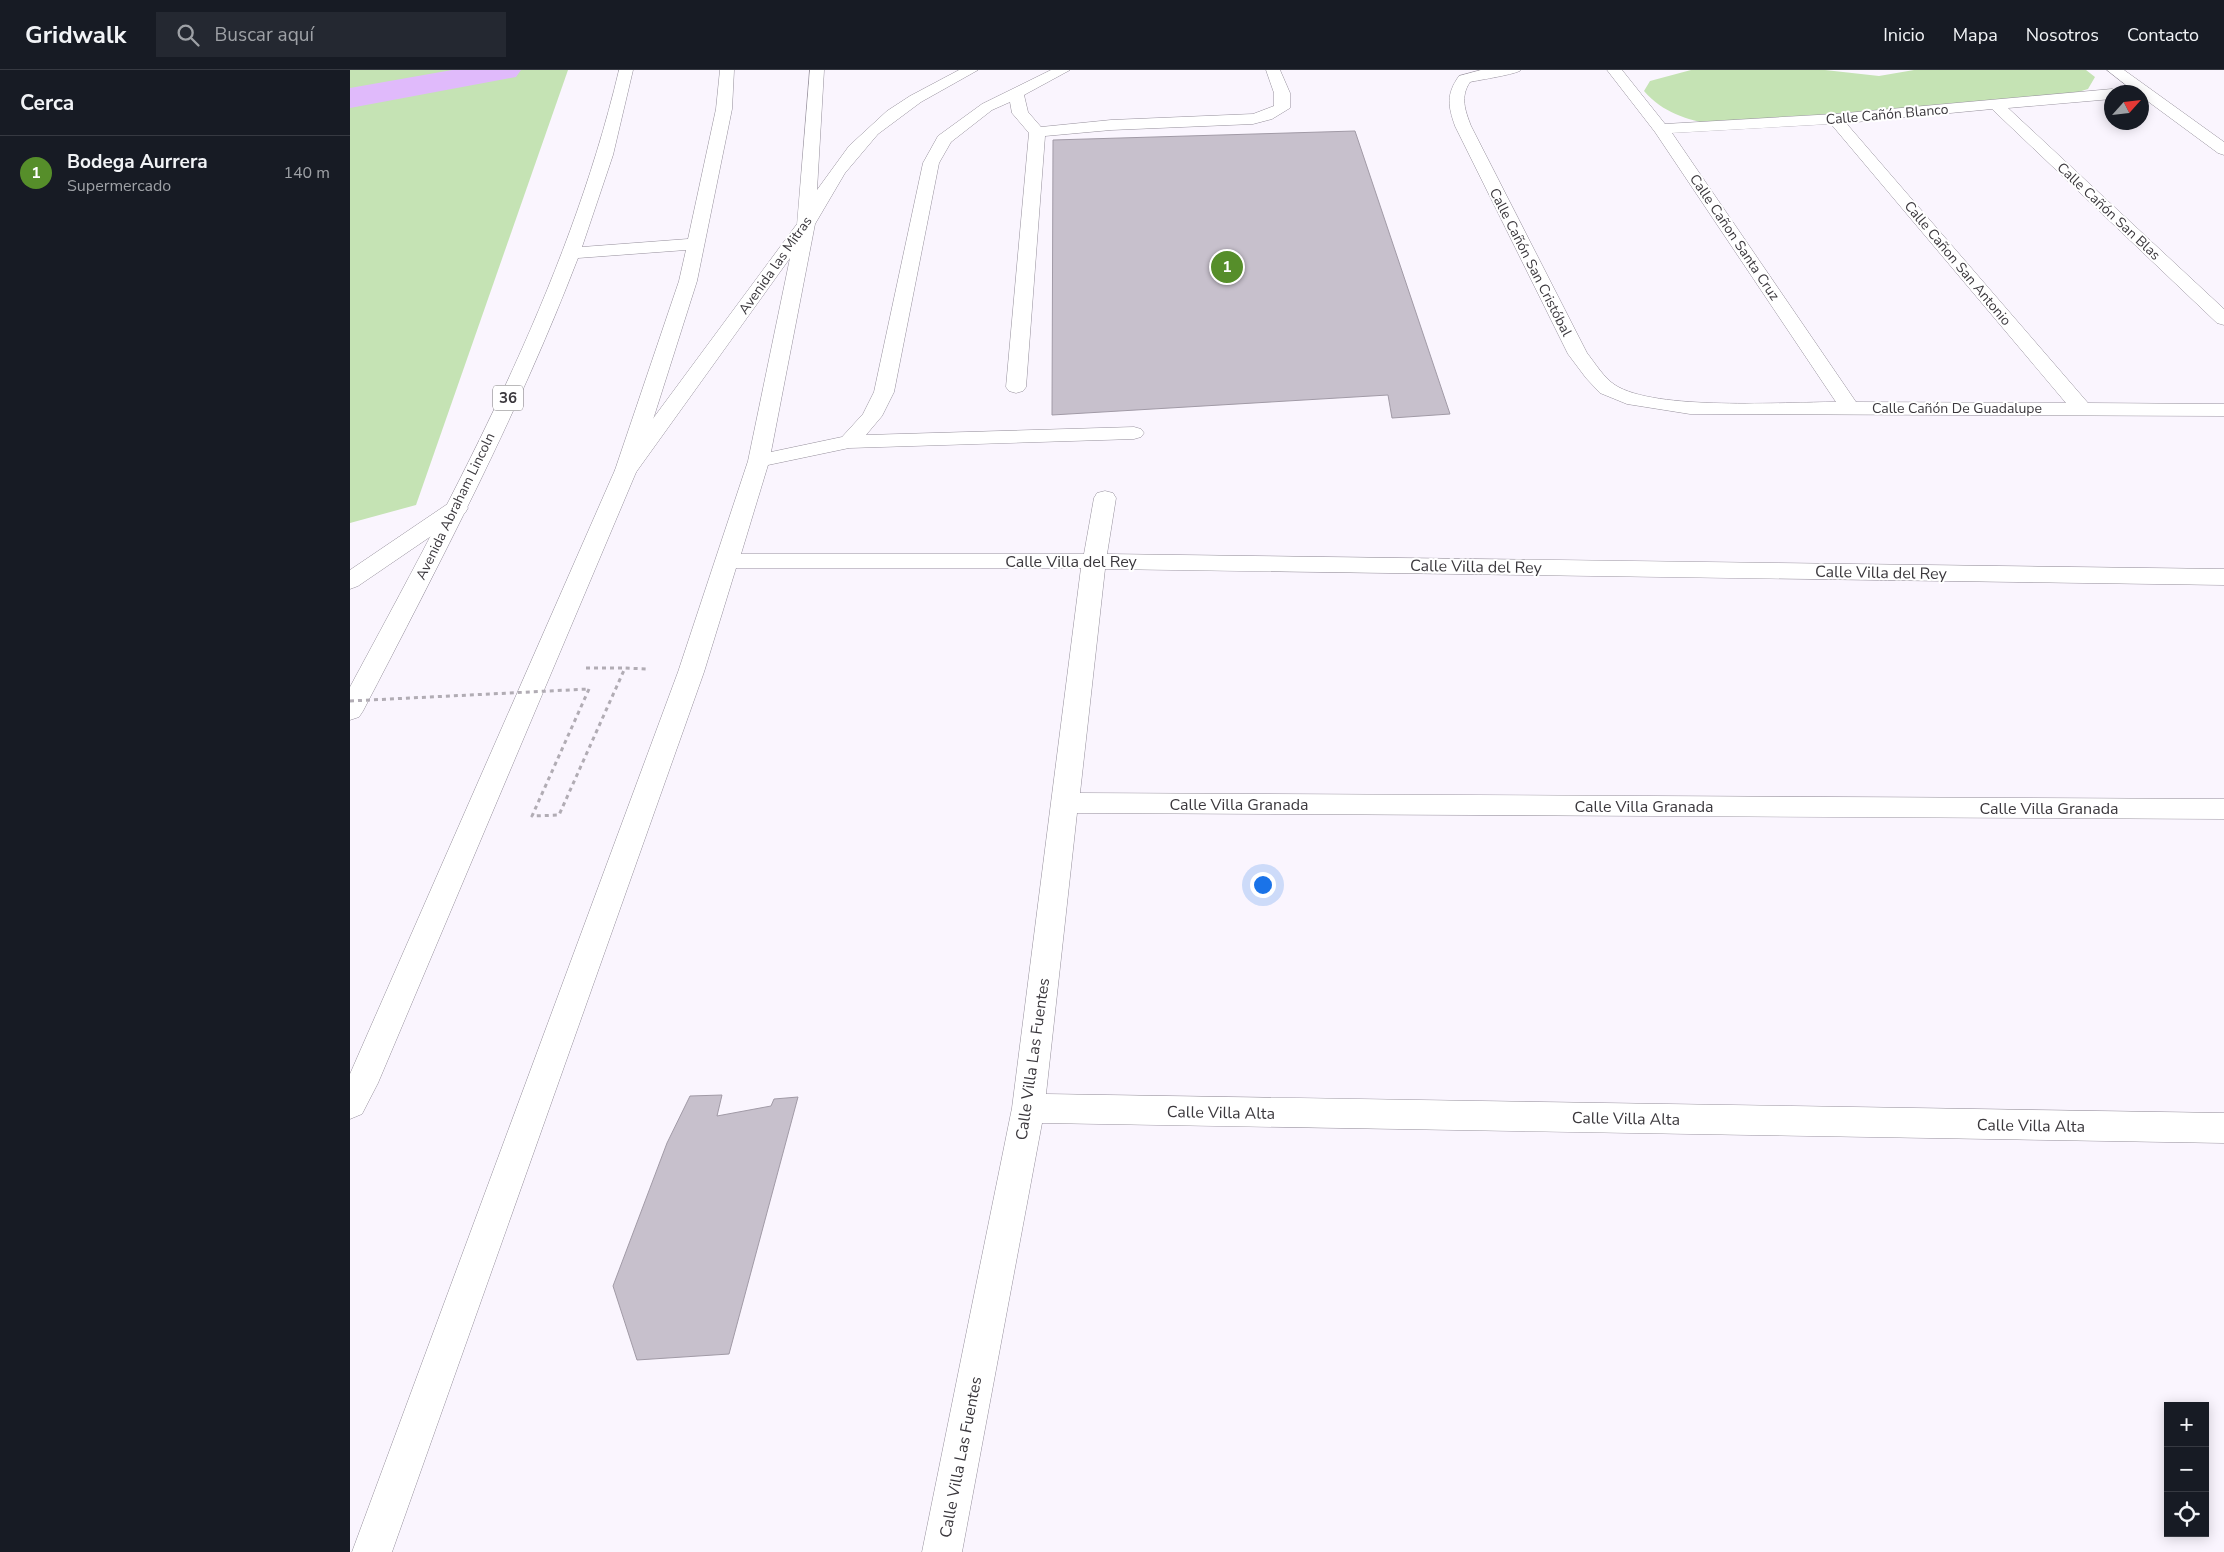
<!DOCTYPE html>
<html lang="es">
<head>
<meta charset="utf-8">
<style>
  body { margin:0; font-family:"Nunito Sans",sans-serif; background:#242831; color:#f1f3f6 }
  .controls { position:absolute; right:15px; bottom:15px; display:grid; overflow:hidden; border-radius:0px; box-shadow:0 2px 12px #0003 }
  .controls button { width:45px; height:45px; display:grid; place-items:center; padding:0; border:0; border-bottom:1px solid #363941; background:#171b24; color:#f1f3f6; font:25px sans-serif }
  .compass { position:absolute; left:1754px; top:15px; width:45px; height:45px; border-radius:50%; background:#171b24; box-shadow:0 2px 12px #0003; rotate:63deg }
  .you { position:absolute; left:912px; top:814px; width:18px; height:18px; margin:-12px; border:4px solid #fff; border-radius:50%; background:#1a73e8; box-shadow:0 0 0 8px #1a73e833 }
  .badge { display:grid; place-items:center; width:32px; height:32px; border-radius:50%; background:#568e2a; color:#fff; font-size:16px; font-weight:700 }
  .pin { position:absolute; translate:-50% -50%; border:2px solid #fff; box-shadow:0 1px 5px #0006 }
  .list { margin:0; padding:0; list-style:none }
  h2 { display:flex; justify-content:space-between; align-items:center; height:65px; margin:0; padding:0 20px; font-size:21px }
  h2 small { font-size:16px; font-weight:400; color:#9ea1a6 }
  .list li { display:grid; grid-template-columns:32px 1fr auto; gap:15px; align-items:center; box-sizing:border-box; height:75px; padding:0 20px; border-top:1px solid #363941 }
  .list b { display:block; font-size:19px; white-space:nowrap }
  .list p { margin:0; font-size:16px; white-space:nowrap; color:#9ea1a6 }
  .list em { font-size:16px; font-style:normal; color:#9ea1a6 }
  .icon { flex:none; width:28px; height:28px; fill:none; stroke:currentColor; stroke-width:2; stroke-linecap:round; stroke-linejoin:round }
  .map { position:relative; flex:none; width:1874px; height:1482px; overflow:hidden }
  header { display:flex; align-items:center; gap:30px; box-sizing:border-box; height:70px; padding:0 25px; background:#171b24; border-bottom:1px solid #363941 }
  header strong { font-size:24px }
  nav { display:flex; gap:28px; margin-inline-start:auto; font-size:18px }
  .search { width:350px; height:45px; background:#242831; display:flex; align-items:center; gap:12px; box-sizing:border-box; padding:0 18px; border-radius:0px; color:#9ea1a6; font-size:19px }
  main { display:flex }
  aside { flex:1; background:#171b24 }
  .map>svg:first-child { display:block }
  .green { fill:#c5e3b4 }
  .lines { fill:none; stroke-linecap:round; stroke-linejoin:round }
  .canal { fill:#e0bafb; fill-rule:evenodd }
  .building { fill:#c7c0cc; stroke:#a19aa6 }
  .minor-casing { stroke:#958f9b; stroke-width:1 }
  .major-casing { stroke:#958f9b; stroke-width:1 }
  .path { stroke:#b1acb4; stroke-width:3; stroke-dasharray:4 4; stroke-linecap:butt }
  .minor { fill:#fff; fill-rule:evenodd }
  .major { fill:#fff; fill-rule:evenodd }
  .path-bridge { stroke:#b1acb4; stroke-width:3; stroke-dasharray:4 4; stroke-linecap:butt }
  .labels { text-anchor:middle; stroke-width:4; stroke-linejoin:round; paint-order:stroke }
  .far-street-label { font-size:14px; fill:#3b383d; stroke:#fff }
  .shield { fill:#fff; stroke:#767477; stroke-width:1 }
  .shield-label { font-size:15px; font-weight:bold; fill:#3b383d }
  .street-label { font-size:16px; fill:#3b383d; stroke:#fff }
</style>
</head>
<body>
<header>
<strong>Gridwalk</strong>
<div class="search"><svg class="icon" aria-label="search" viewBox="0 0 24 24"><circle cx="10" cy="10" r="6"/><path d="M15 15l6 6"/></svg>Buscar aquí</div>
<nav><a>Inicio</a><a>Mapa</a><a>Nosotros</a><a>Contacto</a></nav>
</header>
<main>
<aside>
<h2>Cerca<small></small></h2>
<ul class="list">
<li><span class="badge">1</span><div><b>Bodega Aurrera</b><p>Supermercado</p></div><em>140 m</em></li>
</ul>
</aside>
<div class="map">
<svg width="1874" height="1482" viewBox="0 0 1874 1482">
  <rect width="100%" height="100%" fill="#faf5fe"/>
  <g class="green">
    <polygon points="0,0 218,0 66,435 0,453"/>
    <path d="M1341,0H1475L1529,6L1564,0H1736L1745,7L1738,19L1725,23L1363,55C1336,49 1313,43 1294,21L1300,11Z"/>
  </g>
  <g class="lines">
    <polygon class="canal" points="102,0 171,0 166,7 155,9 0,38 0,18"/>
  </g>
  <g class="building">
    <polygon points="1005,61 1100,344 1042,348 1038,325 702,345 703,70"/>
    <polygon points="372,1025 367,1046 421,1036 424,1029 448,1027 379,1284 287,1290 263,1216 317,1073 340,1026"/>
  </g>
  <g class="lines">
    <defs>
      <g id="minor">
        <polygon points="460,0 474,0 467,120 499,76 537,41 560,26 609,0 628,0 571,32 528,64 495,103 465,154 421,382 492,367 513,344 524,322 573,93 588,66 632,34 701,0 720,0 674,25 678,42 691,57 761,50 903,44 924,36 924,23 916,0 930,0 940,23 940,38 922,49 903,54 761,60 695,66 676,317 673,321 666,323 659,321 656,317 679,63 662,43 660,32 642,40 601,72 589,93 544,322 532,346 516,365 784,357 791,359 794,363 791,367 784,369 499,378 418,395 391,484 734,484 744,428 747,423 755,421 763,423 766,428 757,484 1874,499 1874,515 755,499 730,723 1874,729 1874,749 727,743 696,1024 1874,1043 1874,1073 692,1053 612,1482 572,1482 662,1038 731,498 386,498 354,602 42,1482 2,1482 328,602 398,391 440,188 284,405 276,406 268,405 265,400 447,154"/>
        <path d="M1131,0H1171C1168,4 1129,10 1120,12C1110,27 1115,40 1121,56L1237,283C1245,293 1254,308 1265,315C1305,341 1435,332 1486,332L1305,62L1257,0H1272L1315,54L1485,44L1762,19L1767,21L1769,22H1762V29L1658,38L1874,239V255L1867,253L1642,39L1496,53L1738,333L1874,334V346L1340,344L1277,334L1250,323L1236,308L1218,284L1105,56C1098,36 1096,24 1109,6ZM1481,54L1716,333L1506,332L1322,63Z"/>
        <polygon points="1757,0 1774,0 1874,72 1874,85 1868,83 1792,27 1792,22 1785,22"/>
        <polygon points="107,431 115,433 118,438 115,443 8,516 0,519 0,500 99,433"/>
      </g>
      <path id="major" d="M269,0H283L263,85L232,177L338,169L366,39L370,0H384L382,39L347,211L287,400L28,1013L12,1044L0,1049V1004L265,400L329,211L336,180L228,188C168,344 90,493 13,641L9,647L0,650V617C106,420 217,219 269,0Z"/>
    </defs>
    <use href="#minor" class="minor-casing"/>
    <use href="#major" class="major-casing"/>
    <g class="path">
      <polyline points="236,598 275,598"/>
      <polyline points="239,619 182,746 209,745 275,598 297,599"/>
    </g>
    <use href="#minor" class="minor"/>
    <use href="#major" class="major"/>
    <polyline class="path-bridge" points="0,631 239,619"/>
  </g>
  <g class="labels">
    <g class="far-street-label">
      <text transform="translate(1537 44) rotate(-5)" y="5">Calle Cañón Blanco</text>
      <text transform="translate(1759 141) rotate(43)" y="5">Calle Cañón San Blas</text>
      <text transform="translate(1385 167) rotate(56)" y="5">Calle Cañon Santa Cruz</text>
      <text transform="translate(1181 192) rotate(63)" y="5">Calle Cañón San Cristóbal</text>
      <text transform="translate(1608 193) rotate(50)" y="5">Calle Cañon San Antonio</text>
      <text transform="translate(425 195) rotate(-55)" y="5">Avenida las Mitras</text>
      <text x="1607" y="343">Calle Cañón De Guadalupe</text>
      <text transform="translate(105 436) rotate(-64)" y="5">Avenida Abraham Lincoln</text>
    </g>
    <rect class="shield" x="143" y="315.5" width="30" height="25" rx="4"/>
    <g class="shield-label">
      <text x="158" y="333">36</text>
    </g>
    <g class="street-label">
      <text x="721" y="497">Calle Villa del Rey</text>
      <text transform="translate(1126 496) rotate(1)" y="6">Calle Villa del Rey</text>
      <text transform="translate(1531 502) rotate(1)" y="6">Calle Villa del Rey</text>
      <text x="889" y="740">Calle Villa Granada</text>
      <text x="1294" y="742">Calle Villa Granada</text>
      <text x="1699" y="744">Calle Villa Granada</text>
      <text transform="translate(682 989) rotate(-82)" y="6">Calle Villa Las Fuentes</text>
      <text transform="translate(871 1042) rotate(1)" y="6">Calle Villa Alta</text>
      <text transform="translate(1276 1048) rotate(1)" y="6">Calle Villa Alta</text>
      <text transform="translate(1681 1055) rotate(1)" y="6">Calle Villa Alta</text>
      <text transform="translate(610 1387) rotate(-79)" y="6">Calle Villa Las Fuentes</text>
    </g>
  </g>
</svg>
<div class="controls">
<button>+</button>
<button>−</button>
<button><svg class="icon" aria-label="locate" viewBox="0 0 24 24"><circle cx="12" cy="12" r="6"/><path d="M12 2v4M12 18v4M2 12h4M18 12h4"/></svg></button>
</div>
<svg class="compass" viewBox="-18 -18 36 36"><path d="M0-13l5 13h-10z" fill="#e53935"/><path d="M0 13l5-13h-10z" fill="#9ea1a6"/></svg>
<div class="you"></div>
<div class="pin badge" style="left:877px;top:197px">1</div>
</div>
</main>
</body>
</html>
